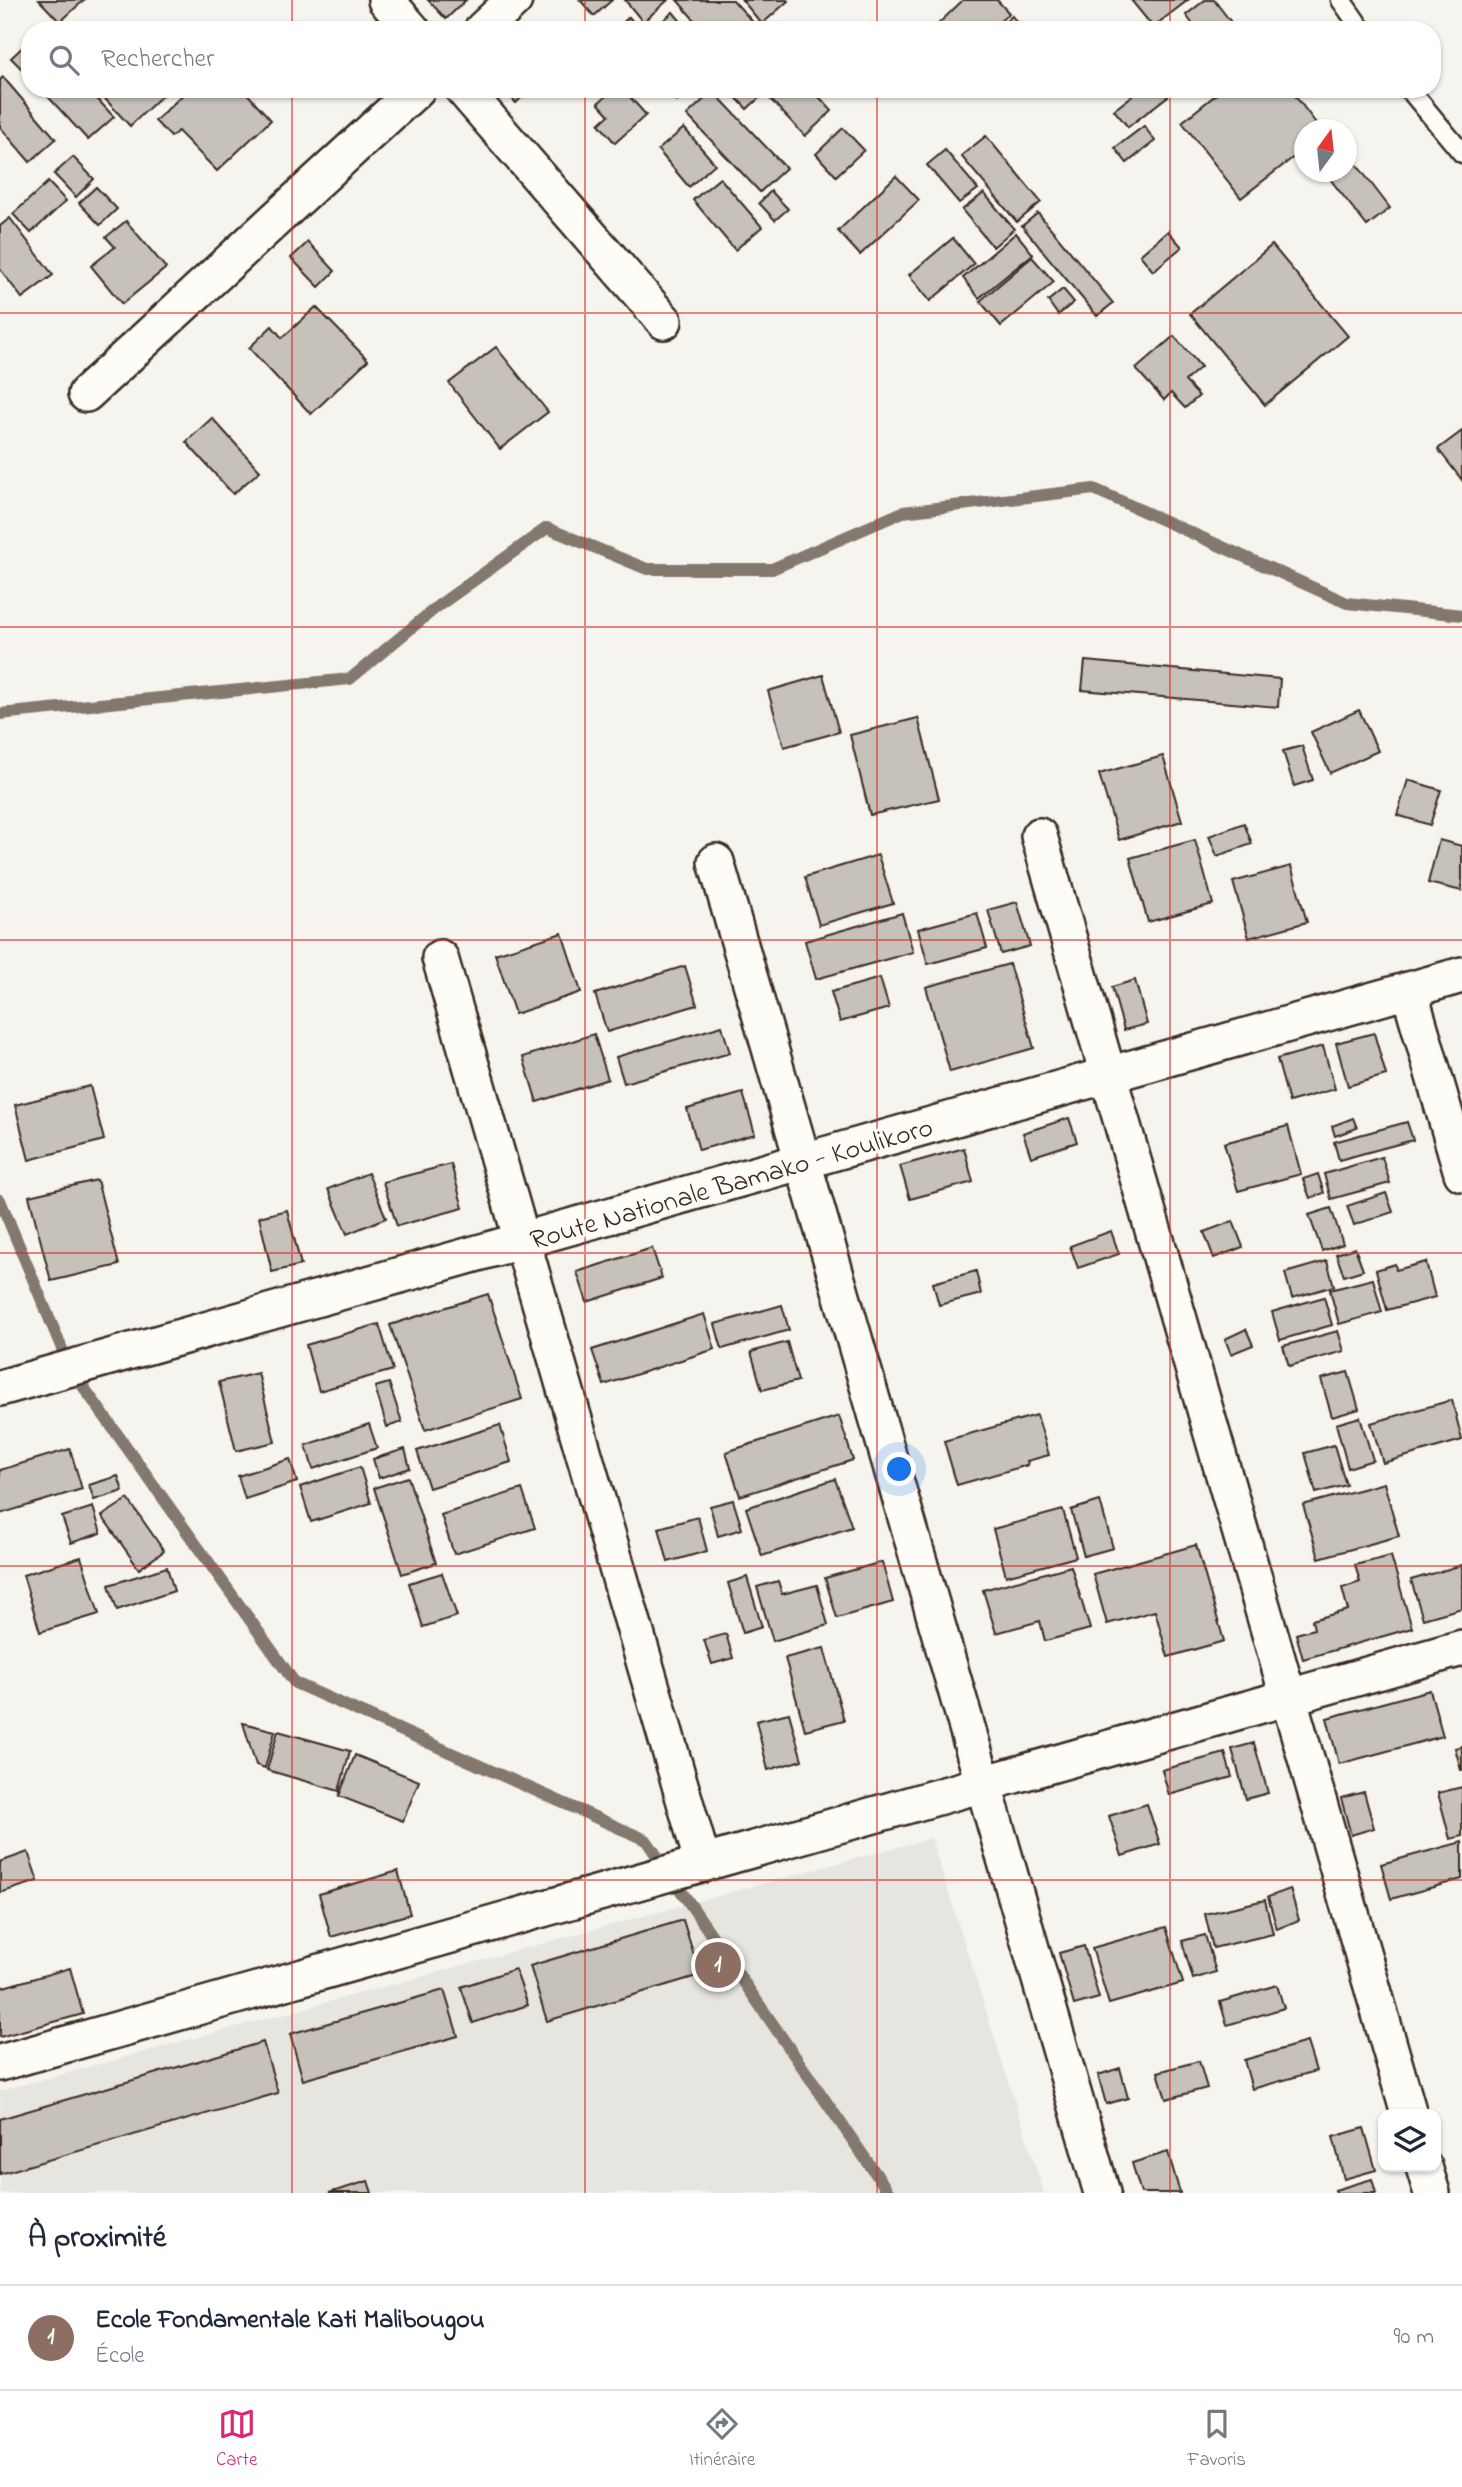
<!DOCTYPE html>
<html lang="fr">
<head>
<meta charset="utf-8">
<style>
  body { margin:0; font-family:"Indie Flower",sans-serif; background:#f6f6f7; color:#1f2937 }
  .controls { position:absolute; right:21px; bottom:21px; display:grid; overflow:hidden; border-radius:14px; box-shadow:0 2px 5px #0004 }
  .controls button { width:63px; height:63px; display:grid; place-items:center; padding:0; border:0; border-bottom:2px solid #e0e1e3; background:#fff; color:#1f2937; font:35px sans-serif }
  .compass { position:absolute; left:1294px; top:119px; width:63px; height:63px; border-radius:50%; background:#fff; box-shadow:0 2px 5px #0004; rotate:15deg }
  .you { position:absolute; left:900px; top:1470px; width:24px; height:24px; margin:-18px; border:5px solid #fff; border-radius:50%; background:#1a73e8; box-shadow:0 0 0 10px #1a73e833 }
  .badge { display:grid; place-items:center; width:46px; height:46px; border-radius:50%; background:#db2777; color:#fff; font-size:23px; font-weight:700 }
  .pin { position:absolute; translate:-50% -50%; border:4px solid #fff; box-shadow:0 2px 7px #0006 }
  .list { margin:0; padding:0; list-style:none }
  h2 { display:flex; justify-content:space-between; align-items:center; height:91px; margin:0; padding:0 28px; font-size:30px }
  h2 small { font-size:23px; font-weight:400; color:#747a83 }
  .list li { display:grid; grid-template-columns:46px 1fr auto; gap:21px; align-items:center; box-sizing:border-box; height:105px; padding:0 28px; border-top:2px solid #e0e1e3 }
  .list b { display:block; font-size:26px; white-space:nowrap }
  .list p { margin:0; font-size:23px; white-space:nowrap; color:#747a83 }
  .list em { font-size:23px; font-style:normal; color:#747a83 }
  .icon { flex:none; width:38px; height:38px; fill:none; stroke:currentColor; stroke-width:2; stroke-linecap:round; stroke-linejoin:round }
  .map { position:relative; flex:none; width:1462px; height:2193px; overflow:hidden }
  .search { position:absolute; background:#fff; box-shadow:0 2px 5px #0004; left:21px; right:21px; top:21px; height:77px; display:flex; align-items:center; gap:18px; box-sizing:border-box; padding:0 24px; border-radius:28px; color:#747a83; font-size:26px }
  .sheet { height:196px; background:#fff }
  nav { display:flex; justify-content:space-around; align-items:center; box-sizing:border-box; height:98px; border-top:2px solid #e0e1e3; background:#fff; font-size:19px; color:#747a83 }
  nav a { display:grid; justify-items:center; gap:4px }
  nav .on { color:#db2777 }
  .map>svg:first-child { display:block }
  .built { fill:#e7e5df }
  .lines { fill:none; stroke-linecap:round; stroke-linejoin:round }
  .stream { stroke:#84786e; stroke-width:12 }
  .building { fill:#c7c1bb; stroke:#3b2a1e; stroke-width:2 }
  .lane-casing { stroke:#3b2a1e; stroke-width:23 }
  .street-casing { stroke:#3b2a1e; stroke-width:40 }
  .lane { stroke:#fdfcf7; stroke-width:18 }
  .street { stroke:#fdfcf7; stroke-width:35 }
  .grid { fill:none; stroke:#d62828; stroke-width:2; stroke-opacity:0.55 }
  .labels { text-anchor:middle; stroke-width:6; stroke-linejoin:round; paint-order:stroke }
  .street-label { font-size:28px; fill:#3b2a1e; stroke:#fdfcf7 }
</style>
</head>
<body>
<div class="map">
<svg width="1462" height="2193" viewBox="0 0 1462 2193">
  <rect width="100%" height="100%" fill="#f5f4ee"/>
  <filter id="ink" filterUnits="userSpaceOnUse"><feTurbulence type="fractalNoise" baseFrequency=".0143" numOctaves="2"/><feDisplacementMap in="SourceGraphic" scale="14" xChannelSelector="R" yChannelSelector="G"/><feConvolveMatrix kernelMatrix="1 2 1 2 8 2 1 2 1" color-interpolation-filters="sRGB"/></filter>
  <g filter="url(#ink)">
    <polygon class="built" points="931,1838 1044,2193 0,2193 0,2091"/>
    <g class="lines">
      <g class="stream">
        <polyline points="0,714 350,679 438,606 547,528 647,569 772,569 903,512 1094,489 1347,603 1462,615"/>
        <polyline points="0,1200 70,1368 295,1683 646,1840 889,2193"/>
      </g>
    </g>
    <g class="building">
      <polygon points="39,0 84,0 60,22"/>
      <polygon points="428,0 466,0 446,19"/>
      <polygon points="580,0 612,0 594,16"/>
      <polygon points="625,0 668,0 643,22"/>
      <polygon points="677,0 733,0 760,30 703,30"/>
      <polygon points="742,0 787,0 788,1 762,24"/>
      <polygon points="963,0 997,0 1009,13 991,30 933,29"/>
      <polygon points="1131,0 1188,0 1153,27"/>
      <polygon points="1205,0 1214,0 1237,30 1197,30 1186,15"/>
      <polygon points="673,12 688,30 652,30"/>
      <polygon points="1012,16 1023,30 996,30"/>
      <polygon points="629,17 640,30 615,30"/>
      <polygon points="30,40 30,77 11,58"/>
      <polygon points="3,77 56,139 30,162 0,127 0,80"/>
      <polygon points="41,89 88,89 114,117 88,140"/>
      <polygon points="96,89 169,89 130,126"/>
      <polygon points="189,89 243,89 271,120 217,171 178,131 171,137 155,121"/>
      <polygon points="503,89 530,89 516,103"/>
      <polygon points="614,89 623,89 646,115 615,143 599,124 609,115 598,103"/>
      <polygon points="667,89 691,89 677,101"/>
      <polygon points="728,89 769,89 747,109"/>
      <polygon points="783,89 812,89 832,111 805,136 771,100"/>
      <polygon points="1141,89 1163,89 1168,96 1128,127 1114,110"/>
      <polygon points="1223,89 1290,89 1321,130 1304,130 1304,149 1241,198 1182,122"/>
      <polygon points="713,91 786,168 760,192 687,115"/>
      <polygon points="1144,126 1155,141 1127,163 1115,148"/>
      <polygon points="684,128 715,164 689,187 658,150"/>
      <polygon points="843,128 864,150 836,176 816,154"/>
      <polygon points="986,136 1041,202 1017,222 961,156"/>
      <polygon points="945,150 978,189 959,203 927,165"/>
      <polygon points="73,157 94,179 76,197 54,174"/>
      <polygon points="1354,161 1390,208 1367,226 1330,179 1340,172 1346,172 1346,166"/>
      <polygon points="896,176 919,200 860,255 838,231"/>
      <polygon points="720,178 762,227 735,250 693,200"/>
      <polygon points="48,182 66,201 31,233 13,214"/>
      <polygon points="96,187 117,209 100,225 79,203"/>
      <polygon points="771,191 788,209 775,220 759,203"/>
      <polygon points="984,193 1014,229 993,247 962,210"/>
      <polygon points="1038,213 1113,303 1097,316 1022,226"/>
      <polygon points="10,218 53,275 22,298 0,269 0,226"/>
      <polygon points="126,221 166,268 122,304 91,266 115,247 106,237"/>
      <polygon points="1168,231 1182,247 1153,271 1140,255"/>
      <polygon points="1016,233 1033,254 979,298 963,278"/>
      <polygon points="953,238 974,264 930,301 909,275"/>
      <polygon points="308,242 335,271 319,287 291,258"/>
      <polygon points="1272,245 1348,336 1265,405 1190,314"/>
      <polygon points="1032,257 1054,282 1001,326 980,301"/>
      <polygon points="1063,289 1074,302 1058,315 1048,301"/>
      <polygon points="316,307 368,360 311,414 249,348 272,326 282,338"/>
      <polygon points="1174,336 1201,367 1185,381 1199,396 1185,408 1171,393 1164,400 1136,369"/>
      <polygon points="496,347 548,412 500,449 449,383"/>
      <polygon points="212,418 260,471 233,494 186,442"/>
      <polygon points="1462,431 1462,480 1438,449"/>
      <polygon points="1085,661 1280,679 1278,707 1082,690"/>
      <polygon points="823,675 839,732 784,747 768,691"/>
      <polygon points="1359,710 1378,751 1330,773 1311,732"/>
      <polygon points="918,718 939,799 870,815 850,735"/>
      <polygon points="1302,746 1313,780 1294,786 1283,751"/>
      <polygon points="1163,756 1182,821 1119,840 1099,774"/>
      <polygon points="1408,780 1441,790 1430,825 1397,815"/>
      <polygon points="1244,823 1252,844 1217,856 1209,836"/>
      <polygon points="1195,840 1213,904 1148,922 1130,858"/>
      <polygon points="1439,840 1462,846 1462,891 1428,883"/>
      <polygon points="878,855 893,903 819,925 805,877"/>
      <polygon points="1291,866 1307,922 1249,938 1233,882"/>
      <polygon points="1017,902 1030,946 1001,954 988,910"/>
      <polygon points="902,913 913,952 816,979 805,941"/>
      <polygon points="977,913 987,948 928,964 918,929"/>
      <polygon points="562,933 581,992 515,1014 495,954"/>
      <polygon points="1009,964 1034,1048 950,1072 926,987"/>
      <polygon points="685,966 697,1005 607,1032 595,994"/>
      <polygon points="880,978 889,1008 840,1022 831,992"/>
      <polygon points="1135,980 1147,1024 1124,1030 1112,987"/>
      <polygon points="722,1026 730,1053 624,1083 616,1057"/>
      <polygon points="1374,1033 1386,1075 1348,1086 1336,1043"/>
      <polygon points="594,1034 608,1079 537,1102 523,1057"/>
      <polygon points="1323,1046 1335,1089 1289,1102 1277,1059"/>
      <polygon points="90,1086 104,1140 29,1160 15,1105"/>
      <polygon points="743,1093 755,1134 699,1150 687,1109"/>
      <polygon points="1069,1118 1077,1142 1031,1157 1023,1133"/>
      <polygon points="1353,1118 1357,1128 1335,1136 1332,1126"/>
      <polygon points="1407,1122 1413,1140 1339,1160 1334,1142"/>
      <polygon points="1288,1126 1301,1174 1238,1191 1224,1143"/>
      <polygon points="964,1148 973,1182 910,1199 900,1166"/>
      <polygon points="1382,1157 1390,1183 1331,1199 1324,1174"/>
      <polygon points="451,1164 463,1208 397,1226 383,1182"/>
      <polygon points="368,1173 386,1218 347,1234 328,1189"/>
      <polygon points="1318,1174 1324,1193 1310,1198 1303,1179"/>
      <polygon points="97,1180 119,1265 51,1281 29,1196"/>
      <polygon points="1386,1193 1393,1212 1354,1225 1347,1206"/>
      <polygon points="1331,1208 1343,1244 1322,1251 1309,1215"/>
      <polygon points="287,1210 301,1265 272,1272 259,1217"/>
      <polygon points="1233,1221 1243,1247 1214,1258 1204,1232"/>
      <polygon points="1111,1231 1119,1254 1078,1268 1070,1246"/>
      <polygon points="652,1248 662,1278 587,1302 577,1272"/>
      <polygon points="1355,1248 1363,1270 1344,1276 1336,1254"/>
      <polygon points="1327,1261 1334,1286 1292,1298 1285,1273"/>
      <polygon points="1426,1262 1435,1297 1387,1310 1376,1270 1395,1264 1396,1270"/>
      <polygon points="976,1271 981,1294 939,1305 933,1283"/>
      <polygon points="1373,1279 1382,1312 1339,1324 1330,1290"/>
      <polygon points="488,1294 522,1399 425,1430 390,1325"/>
      <polygon points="1324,1297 1332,1325 1280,1340 1272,1312"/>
      <polygon points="782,1305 789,1330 722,1349 715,1324"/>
      <polygon points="704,1314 715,1349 604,1385 592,1350"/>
      <polygon points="379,1324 393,1370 319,1391 306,1345"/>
      <polygon points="1246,1329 1253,1345 1231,1354 1225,1339"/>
      <polygon points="1338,1331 1344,1351 1289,1366 1283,1346"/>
      <polygon points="787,1342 798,1381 762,1390 751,1352"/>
      <polygon points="1348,1372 1359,1409 1332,1417 1321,1379"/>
      <polygon points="258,1373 275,1442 236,1451 219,1382"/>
      <polygon points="389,1383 402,1422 387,1427 375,1387"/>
      <polygon points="1452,1400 1462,1440 1383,1463 1371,1423"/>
      <polygon points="1037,1415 1049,1455 1027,1461 1028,1465 957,1485 944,1441"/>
      <polygon points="839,1416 853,1460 740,1496 726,1452"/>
      <polygon points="1360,1417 1373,1460 1348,1468 1336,1424"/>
      <polygon points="369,1424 377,1448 313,1469 306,1445"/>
      <polygon points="500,1425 511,1462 429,1488 417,1451"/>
      <polygon points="1334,1445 1346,1485 1316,1493 1305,1453"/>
      <polygon points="70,1449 82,1489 0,1514 0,1470"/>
      <polygon points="405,1449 410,1468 379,1478 373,1459"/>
      <polygon points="290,1459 297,1482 245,1499 238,1476"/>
      <polygon points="360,1467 371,1503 311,1522 300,1487"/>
      <polygon points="118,1476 123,1491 94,1500 89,1485"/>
      <polygon points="408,1477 436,1563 402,1574 374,1488"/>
      <polygon points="835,1479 852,1527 762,1556 746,1508"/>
      <polygon points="1384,1483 1399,1536 1319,1558 1303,1505"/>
      <polygon points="522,1489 535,1528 454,1554 441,1515"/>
      <polygon points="128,1499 164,1551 139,1569 102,1516"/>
      <polygon points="733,1500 742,1529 718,1536 710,1506"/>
      <polygon points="1100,1501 1113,1548 1084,1556 1071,1510"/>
      <polygon points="93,1507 101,1533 71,1543 62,1517"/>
      <polygon points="1063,1510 1076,1557 1006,1576 993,1529"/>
      <polygon points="698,1517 707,1551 668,1562 659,1528"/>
      <polygon points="1196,1545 1224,1641 1168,1657 1155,1611 1107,1624 1093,1574"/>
      <polygon points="1391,1556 1412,1628 1303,1659 1296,1634 1314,1629 1312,1620 1348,1610 1342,1588 1360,1582 1355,1565"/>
      <polygon points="81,1557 99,1614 40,1632 23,1575"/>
      <polygon points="882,1562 893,1602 837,1618 825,1578"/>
      <polygon points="1462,1565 1462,1608 1423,1619 1411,1580"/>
      <polygon points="1071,1566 1090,1629 1045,1641 1040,1621 996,1633 983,1590"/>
      <polygon points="167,1567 174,1591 117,1610 109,1585"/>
      <polygon points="442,1573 457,1616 423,1627 409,1583"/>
      <polygon points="747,1577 762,1627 743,1633 728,1583"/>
      <polygon points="778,1581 782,1594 817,1585 828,1625 773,1641 757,1587"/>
      <polygon points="726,1634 733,1658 712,1664 704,1640"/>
      <polygon points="824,1648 844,1720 805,1730 785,1658"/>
      <polygon points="1430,1690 1443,1736 1339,1764 1327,1718"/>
      <polygon points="789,1713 802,1760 768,1770 756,1721"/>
      <polygon points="243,1723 275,1731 265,1768 256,1765"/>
      <polygon points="278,1731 350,1751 339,1791 267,1770"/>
      <polygon points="1254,1743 1268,1793 1246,1799 1232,1749"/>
      <polygon points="1462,1746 1462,1770 1461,1770 1455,1748"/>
      <polygon points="1225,1753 1232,1777 1169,1795 1162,1770"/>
      <polygon points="355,1755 419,1781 403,1821 339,1796"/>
      <polygon points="1462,1787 1462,1836 1450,1839 1438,1793"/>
      <polygon points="1364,1792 1374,1828 1351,1835 1341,1798"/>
      <polygon points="1147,1804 1160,1844 1122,1856 1109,1816"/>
      <polygon points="1462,1842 1462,1879 1391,1899 1381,1864"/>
      <polygon points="28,1852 38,1881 0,1893 0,1862"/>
      <polygon points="398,1871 410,1914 331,1937 319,1894"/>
      <polygon points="1290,1889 1299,1920 1277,1929 1268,1897"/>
      <polygon points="1265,1900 1273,1934 1213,1948 1205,1914"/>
      <polygon points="683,1920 700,1975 547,2021 530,1966"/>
      <polygon points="1166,1927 1183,1983 1109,2004 1092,1948"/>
      <polygon points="1205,1935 1216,1972 1193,1979 1182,1941"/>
      <polygon points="1084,1946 1099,1998 1074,2005 1059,1953"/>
      <polygon points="70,1968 83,2014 0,2037 0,1988"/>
      <polygon points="515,1969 528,2005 473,2023 461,1987"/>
      <polygon points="1277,1985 1284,2008 1227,2025 1220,2002"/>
      <polygon points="444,1990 458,2036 303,2080 290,2034"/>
      <polygon points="263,2042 278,2093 0,2174 0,2119"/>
      <polygon points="1307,2042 1316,2071 1252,2089 1244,2060"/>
      <polygon points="1199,2061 1207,2088 1166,2099 1158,2072"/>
      <polygon points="1120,2068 1128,2098 1106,2104 1098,2075"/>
      <polygon points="1364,2128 1376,2170 1344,2179 1333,2137"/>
      <polygon points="1168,2152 1180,2193 1141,2193 1132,2163"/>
      <polygon points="1372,2179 1376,2193 1336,2193 1335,2190"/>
      <polygon points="368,2181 372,2193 329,2193"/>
    </g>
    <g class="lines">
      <defs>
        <g id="lane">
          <polyline points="1341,0 1362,30"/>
          <polyline points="1409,89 1462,153"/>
        </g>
        <g id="street">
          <polyline points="386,0 412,30"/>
          <polyline points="482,30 514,0"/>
          <polyline points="463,89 664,321"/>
          <polyline points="86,394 417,89"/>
          <polyline points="1039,836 1409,2114"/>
          <polyline points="716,862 1102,2193"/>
          <polyline points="440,958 703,1864"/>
          <polyline points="1409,990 1462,1173"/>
          <polyline points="0,1388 1462,975"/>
          <polyline points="0,2063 1462,1648"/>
          <polyline points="1424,2167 1432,2193"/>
        </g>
      </defs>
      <use href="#lane" class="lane-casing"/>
      <use href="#street" class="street-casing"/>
      <use href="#lane" class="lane"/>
      <use href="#street" class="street"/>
    </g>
  </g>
  <path class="grid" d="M292,0V30M585,0V30M877,0V30M1170,0V30M292,89V2193M585,89V2193M877,89V2193M1170,89V2193M0,313H1462M0,627H1462M0,940H1462M0,1253H1462M0,1566H1462M0,1880H1462"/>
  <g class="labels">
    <g class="street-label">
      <text transform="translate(731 1182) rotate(-16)" y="10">Route Nationale Bamako - Koulikoro</text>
    </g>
  </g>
</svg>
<div class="controls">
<button><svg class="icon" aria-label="layers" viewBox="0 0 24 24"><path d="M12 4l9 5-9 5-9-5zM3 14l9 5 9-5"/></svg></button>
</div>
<svg class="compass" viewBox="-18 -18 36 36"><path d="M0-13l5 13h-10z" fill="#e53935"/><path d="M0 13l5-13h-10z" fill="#747a83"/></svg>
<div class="you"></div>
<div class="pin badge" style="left:718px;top:1965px;background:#8d6e63">1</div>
<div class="search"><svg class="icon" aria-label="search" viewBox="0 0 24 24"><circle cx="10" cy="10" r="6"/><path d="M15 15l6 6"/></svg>Rechercher</div>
</div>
<section class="sheet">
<h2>À proximité<small></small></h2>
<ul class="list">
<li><span class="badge" style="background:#8d6e63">1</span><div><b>Ecole Fondamentale Kati Malibougou</b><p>École</p></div><em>90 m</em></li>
</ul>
</section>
<nav>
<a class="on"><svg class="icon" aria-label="map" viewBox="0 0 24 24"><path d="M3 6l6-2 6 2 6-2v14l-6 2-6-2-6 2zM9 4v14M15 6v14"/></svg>Carte</a>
<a><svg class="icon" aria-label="directions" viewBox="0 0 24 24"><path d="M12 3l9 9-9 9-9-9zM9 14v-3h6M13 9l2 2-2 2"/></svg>Itinéraire</a>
<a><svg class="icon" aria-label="saved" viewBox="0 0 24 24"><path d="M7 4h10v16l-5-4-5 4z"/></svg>Favoris</a>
</nav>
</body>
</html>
